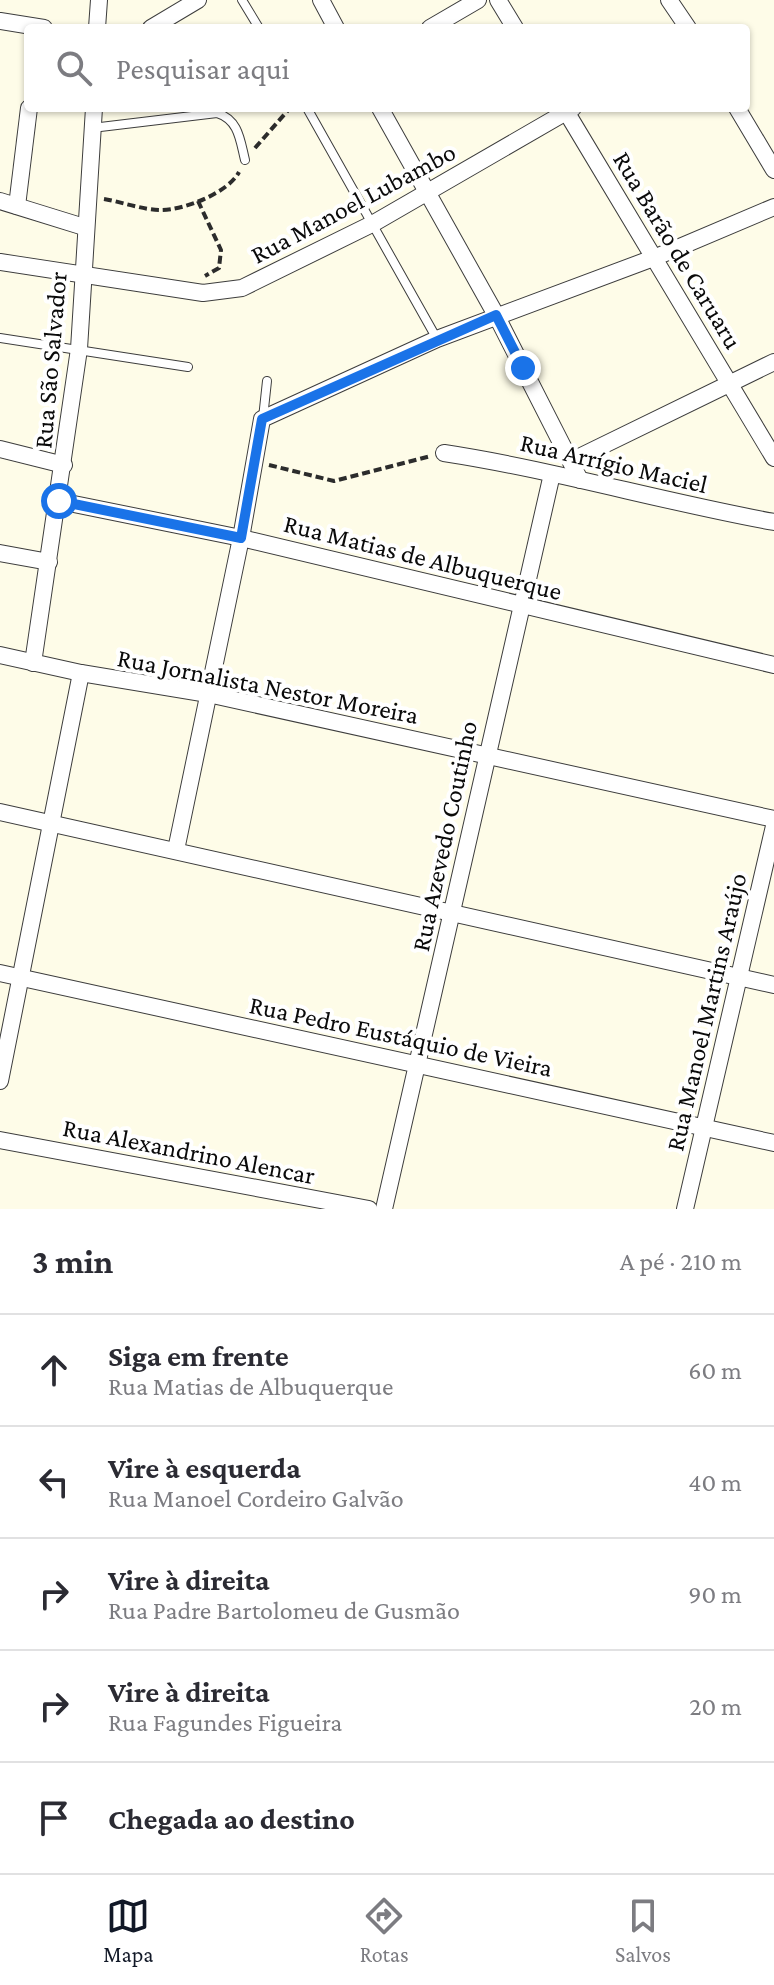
<!DOCTYPE html>
<html lang="pt">
<head>
<meta charset="utf-8">
<style>
  body { margin:0; font-family:"Crimson Pro",serif; background:#f2f2f3; color:#2b2b33 }
  .stop { position:absolute; width:24px; height:24px; margin:-18px; border:6px solid #1a73e8; border-radius:50%; background:#fff }
  .stop.end { background:#1a73e8; border-color:#fff; box-shadow:0 2px 8px #0008 }
  .list { margin:0; padding:0; list-style:none }
  h2 { display:flex; justify-content:space-between; align-items:center; height:104px; margin:0; padding:0 32px; font-size:34px }
  h2 small { font-size:26px; font-weight:400; color:#7c7c81 }
  .list li { display:grid; grid-template-columns:52px 1fr auto; gap:24px; align-items:center; box-sizing:border-box; height:112px; padding:0 32px; border-top:2px solid #e1e1e2 }
  .list b { display:block; font-size:30px; white-space:nowrap }
  .list p { margin:0; font-size:26px; white-space:nowrap; color:#7c7c81 }
  .list em { font-size:26px; font-style:normal; color:#7c7c81 }
  .icon { flex:none; width:44px; height:44px; fill:none; stroke:currentColor; stroke-width:2; stroke-linecap:round; stroke-linejoin:round }
  .map { position:relative; flex:none; width:774px; height:1209px; overflow:hidden }
  .search { position:absolute; background:#fff; box-shadow:0 2px 6px #0004; left:24px; right:24px; top:24px; height:88px; display:flex; align-items:center; gap:20px; box-sizing:border-box; padding:0 28px; border-radius:8px; color:#7c7c81; font-size:30px }
  .sheet { height:664px; background:#fff }
  nav { display:flex; justify-content:space-around; align-items:center; box-sizing:border-box; height:112px; border-top:2px solid #e1e1e2; background:#fff; font-size:22px; color:#7c7c81 }
  nav a { display:grid; justify-items:center; gap:4px }
  nav .on { color:#111827 }
  .map>svg:first-child { display:block }
  .lines { fill:none; stroke-linecap:round; stroke-linejoin:round }
  .service-casing { stroke:#3d3d3d; stroke-width:10 }
  .minor-casing { stroke:#3d3d3d; stroke-width:18 }
  .path { stroke:#2c2c2c; stroke-width:4; stroke-dasharray:8 4; stroke-linecap:butt }
  .service { stroke:#fff; stroke-width:8 }
  .minor { stroke:#fff; stroke-width:16 }
  .route { stroke:#1a73e8; stroke-width:10 }
  .labels { text-anchor:middle; stroke-width:8; stroke-linejoin:round; paint-order:stroke }
  .street-label { font-size:26px; fill:#0a0a0a; stroke:#fff }
</style>
</head>
<body>
<div class="map">
<svg width="774" height="1209" viewBox="0 0 774 1209">
  <rect width="100%" height="100%" fill="#fefce8"/>
  <g class="lines">
    <defs>
      <g id="service">
        <polyline points="242,0 259,28"/>
        <polyline points="307,108 437,339"/>
        <path d="M92,128L217,113C239,120 240,140 245,160"/>
        <polyline points="0,338 188,367"/>
        <polyline points="263,418 267,381"/>
      </g>
      <g id="minor">
        <polyline points="321,0 336,28"/>
        <polyline points="498,0 515,28"/>
        <polyline points="669,0 688,28"/>
        <polyline points="0,21 44,28"/>
        <polyline points="97,28 99,0"/>
        <polyline points="151,28 198,0"/>
        <polyline points="430,28 478,0"/>
        <polyline points="380,108 496,315 580,480"/>
        <polyline points="564,108 774,458"/>
        <polyline points="737,108 774,170"/>
        <polyline points="0,201 84,227"/>
        <polyline points="17,206 29,108"/>
        <polyline points="0,262 203,293 242,288 374,223 573,108"/>
        <polyline points="0,449 64,465"/>
        <path d="M444,453C555,470 663,502 774,522"/>
        <polyline points="571,461 774,362"/>
        <polyline points="59,501 241,538 774,665"/>
        <polyline points="0,553 49,562"/>
        <polyline points="0,655 81,673 208,694 774,819"/>
        <polyline points="33,663 79,349 94,108"/>
        <polyline points="0,812 774,985"/>
        <polyline points="176,850 241,538 262,419 437,339 656,257 774,207"/>
        <polyline points="0,973 774,1143"/>
        <polyline points="0,1081 81,673"/>
        <polyline points="0,1140 369,1209"/>
        <polyline points="384,1209 552,474"/>
        <polyline points="685,1209 774,826"/>
      </g>
    </defs>
    <use href="#service" class="service-casing"/>
    <use href="#minor" class="minor-casing"/>
    <g class="path">
      <polyline points="255,148 290,108"/>
      <path d="M104,199C122,202 143,210 161,210C184,210 228,193 239,172"/>
      <polyline points="198,201 221,250 219,268 205,276"/>
      <polyline points="269,465 334,481 431,456"/>
    </g>
    <use href="#service" class="service"/>
    <use href="#minor" class="minor"/>
  </g>
  <g class="lines">
    <polyline class="route" points="59,501 241,538 262,419 496,315 523,368"/>
  </g>
  <g class="labels">
    <g class="street-label">
      <text transform="translate(353 203) rotate(-28)" y="9">Rua Manoel Lubambo</text>
      <text transform="translate(678 250) rotate(59)" y="9">Rua Barão de Caruaru</text>
      <text transform="translate(50 360) rotate(-85)" y="9">Rua São Salvador</text>
      <text transform="translate(614 463) rotate(13)" y="9">Rua Arrígio Maciel</text>
      <text transform="translate(423 557) rotate(14)" y="9">Rua Matias de Albuquerque</text>
      <text transform="translate(268 686) rotate(11)" y="9">Rua Jornalista Nestor Moreira</text>
      <text transform="translate(444 836) rotate(-78)" y="9">Rua Azevedo Coutinho</text>
      <text transform="translate(706 1012) rotate(-77)" y="9">Rua Manoel Martins Araújo</text>
      <text transform="translate(401 1036) rotate(12)" y="9">Rua Pedro Eustáquio de Vieira</text>
      <text transform="translate(189 1151) rotate(11)" y="9">Rua Alexandrino Alencar</text>
    </g>
  </g>
</svg>
<div class="stop" style="left:59px;top:501px"></div>
<div class="stop end" style="left:523px;top:368px"></div>
<div class="search"><svg class="icon" aria-label="search" viewBox="0 0 24 24"><circle cx="10" cy="10" r="6"/><path d="M15 15l6 6"/></svg>Pesquisar aqui</div>
</div>
<section class="sheet">
<h2>3 min<small>A pé · 210 m</small></h2>
<ul class="list">
<li><svg class="icon" aria-label="ahead" viewBox="0 0 24 24"><path d="M12 20V5M6 11l6-6 6 6"/></svg><div><b>Siga em frente</b><p>Rua Matias de Albuquerque</p></div><em>60 m</em></li>
<li><svg class="icon" aria-label="left" viewBox="0 0 24 24"><path d="M17 20v-9H6M10 6l-5 5 5 5"/></svg><div><b>Vire à esquerda</b><p>Rua Manoel Cordeiro Galvão</p></div><em>40 m</em></li>
<li><svg class="icon" aria-label="right" viewBox="0 0 24 24"><path d="M7 20v-9h11M14 6l5 5-5 5"/></svg><div><b>Vire à direita</b><p>Rua Padre Bartolomeu de Gusmão</p></div><em>90 m</em></li>
<li><svg class="icon" aria-label="right" viewBox="0 0 24 24"><path d="M7 20v-9h11M14 6l5 5-5 5"/></svg><div><b>Vire à direita</b><p>Rua Fagundes Figueira</p></div><em>20 m</em></li>
<li><svg class="icon" aria-label="arrive" viewBox="0 0 24 24"><path d="M6 21V4h12l-3 4 3 4H6"/></svg><div><b>Chegada ao destino</b></div></li>
</ul>
</section>
<nav>
<a class="on"><svg class="icon" aria-label="map" viewBox="0 0 24 24"><path d="M3 6l6-2 6 2 6-2v14l-6 2-6-2-6 2zM9 4v14M15 6v14"/></svg>Mapa</a>
<a><svg class="icon" aria-label="directions" viewBox="0 0 24 24"><path d="M12 3l9 9-9 9-9-9zM9 14v-3h6M13 9l2 2-2 2"/></svg>Rotas</a>
<a><svg class="icon" aria-label="saved" viewBox="0 0 24 24"><path d="M7 4h10v16l-5-4-5 4z"/></svg>Salvos</a>
</nav>
</body>
</html>
